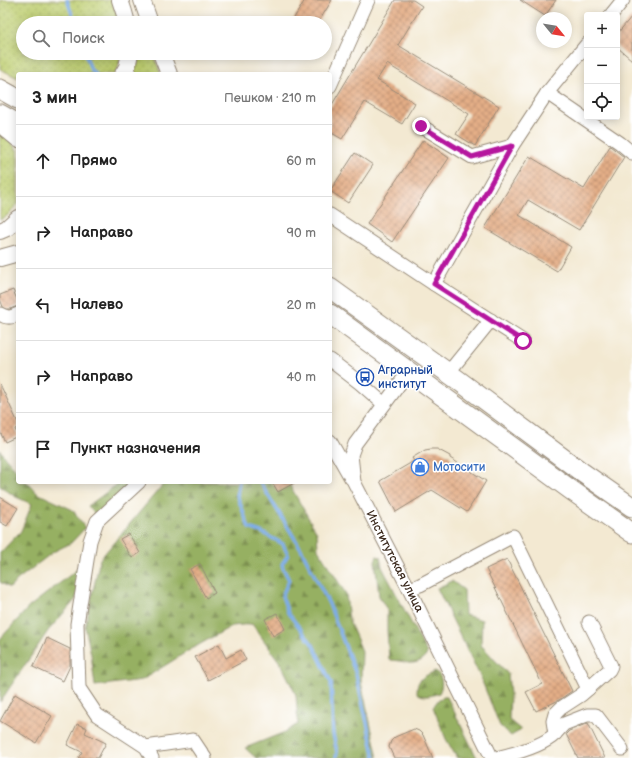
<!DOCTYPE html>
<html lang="ru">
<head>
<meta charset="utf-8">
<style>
  body { margin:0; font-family:"Balsamiq Sans",sans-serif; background:#f6f6f6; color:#222 }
  .controls { position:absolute; right:12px; top:12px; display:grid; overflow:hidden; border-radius:4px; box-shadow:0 2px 10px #0003 }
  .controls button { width:36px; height:36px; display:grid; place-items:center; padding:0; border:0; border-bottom:1px solid #e0e0e0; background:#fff; color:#222; font:20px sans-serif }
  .compass { position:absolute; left:536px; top:12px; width:36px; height:36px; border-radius:50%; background:#fff; box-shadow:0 2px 10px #0003; rotate:120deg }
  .stop { position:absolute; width:12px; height:12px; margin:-9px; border:3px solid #b5179e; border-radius:50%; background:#fff }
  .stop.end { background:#b5179e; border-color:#fff; box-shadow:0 1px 4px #0008 }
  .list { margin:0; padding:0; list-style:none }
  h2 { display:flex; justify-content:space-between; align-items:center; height:52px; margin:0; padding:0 16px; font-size:17px }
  h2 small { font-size:13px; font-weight:400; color:#767676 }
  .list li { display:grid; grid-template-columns:26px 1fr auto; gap:12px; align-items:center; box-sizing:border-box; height:72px; padding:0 16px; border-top:1px solid #e0e0e0 }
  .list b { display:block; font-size:15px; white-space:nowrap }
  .list em { font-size:13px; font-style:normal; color:#767676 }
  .icon { flex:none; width:22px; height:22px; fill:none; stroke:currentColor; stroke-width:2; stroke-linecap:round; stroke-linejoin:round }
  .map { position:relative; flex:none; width:632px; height:758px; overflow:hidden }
  .search { position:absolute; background:#fff; box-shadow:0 2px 10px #0003; left:16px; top:16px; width:316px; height:44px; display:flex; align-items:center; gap:10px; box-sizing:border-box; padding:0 14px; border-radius:22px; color:#767676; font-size:15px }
  .panel { position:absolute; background:#fff; box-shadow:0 2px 10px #0003; left:16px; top:72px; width:316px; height:412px; border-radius:4px }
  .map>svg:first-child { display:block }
  .grass { fill:url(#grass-dots); stroke:#7c7c46 }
  .forest { fill:url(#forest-firs); stroke:#686d40 }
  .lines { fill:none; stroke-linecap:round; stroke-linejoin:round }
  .stream { stroke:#7eade8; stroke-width:3.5 }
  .building { fill:url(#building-cross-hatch) }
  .minor-casing { stroke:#978a78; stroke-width:15 }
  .major-casing { stroke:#978a78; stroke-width:18 }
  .highway-casing { stroke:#978a78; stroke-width:21 }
  .minor { stroke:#fff; stroke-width:13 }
  .major { stroke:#fff; stroke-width:16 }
  .highway { stroke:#fff; stroke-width:19 }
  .route { stroke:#b5179e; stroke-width:5 }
  .labels { text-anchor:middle; stroke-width:3; stroke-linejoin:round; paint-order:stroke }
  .transit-label { font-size:12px; fill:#164399; stroke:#fff; text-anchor:start }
  .shop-label { font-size:12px; fill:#366cbe; stroke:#fff; text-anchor:start }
  .street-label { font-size:12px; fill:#3b2a1e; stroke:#fff }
</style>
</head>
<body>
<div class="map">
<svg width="632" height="758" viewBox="0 0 632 758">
  <defs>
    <pattern id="grass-dots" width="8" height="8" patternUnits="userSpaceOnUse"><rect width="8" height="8" fill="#bdcd6f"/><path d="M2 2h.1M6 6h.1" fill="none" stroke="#a3b060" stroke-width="1.8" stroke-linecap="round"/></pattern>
    <pattern id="forest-firs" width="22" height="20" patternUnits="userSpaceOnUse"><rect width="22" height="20" fill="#96b062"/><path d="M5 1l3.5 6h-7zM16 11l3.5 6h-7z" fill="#7c8f50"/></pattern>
    <pattern id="building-cross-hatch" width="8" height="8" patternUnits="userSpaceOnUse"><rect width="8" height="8" fill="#e4ae87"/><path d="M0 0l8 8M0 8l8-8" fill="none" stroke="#ba8e6e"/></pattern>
  </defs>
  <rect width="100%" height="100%" fill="#fff"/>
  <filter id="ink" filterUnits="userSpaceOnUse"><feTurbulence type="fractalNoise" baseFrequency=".025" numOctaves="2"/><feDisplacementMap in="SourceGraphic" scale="8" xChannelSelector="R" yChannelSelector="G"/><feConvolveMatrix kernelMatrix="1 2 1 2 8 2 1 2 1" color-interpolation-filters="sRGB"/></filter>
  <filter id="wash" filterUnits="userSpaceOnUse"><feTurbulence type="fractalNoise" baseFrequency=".012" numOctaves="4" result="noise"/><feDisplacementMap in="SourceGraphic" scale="16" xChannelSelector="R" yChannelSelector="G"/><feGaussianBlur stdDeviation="0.9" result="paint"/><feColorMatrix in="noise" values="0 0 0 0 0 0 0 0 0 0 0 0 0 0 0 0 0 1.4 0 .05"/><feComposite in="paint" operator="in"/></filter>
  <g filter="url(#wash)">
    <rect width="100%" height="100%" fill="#f3e9d2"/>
    <g class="grass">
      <polygon points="0,0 112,0 120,23 23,23 23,53 122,53 118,68 115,74 18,74 18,78 0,69"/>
      <polygon points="140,53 153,53 161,74 134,74 138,62"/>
      <polygon points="0,133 11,142 18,151 18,204 7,216 0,220"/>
    </g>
    <g class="forest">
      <polygon points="0,450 4,456 18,472 18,482 27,482 37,493 73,510 85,528 71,543 53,552 17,580 10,588 0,582 0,553 21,531 32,504 16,497 0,486"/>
      <polygon points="120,482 136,482 98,518 88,506"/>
      <polygon points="165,482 288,482 317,533 318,549 346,594 349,621 362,651 361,682 378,758 256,758 245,748 285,732 298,724 296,695 292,686 281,664 252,624 232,626 188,651 142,680 95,686 91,654 85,627 100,559"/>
      <path d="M377,556L380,557L382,567L427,653C426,659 418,663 412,663C408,664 403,661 399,661C394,660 393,661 389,659L387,630V610L379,596L375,561Z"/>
      <polygon points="83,565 76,599 48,631 0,702 0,639 29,607"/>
      <polygon points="452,581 464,590 465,615 482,620 481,645 508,674 510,694 509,720 521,730 511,736 500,726 480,676 437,588"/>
      <path d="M435,671C443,676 443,686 439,693C431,696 424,698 417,693C417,678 422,678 435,671Z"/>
      <polygon points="444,697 447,697 477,758 457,758 446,739 433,707 439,699"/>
    </g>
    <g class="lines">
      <g class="stream">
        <polyline points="67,0 75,23"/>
        <polyline points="85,53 91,70 96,74"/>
        <polyline points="239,482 237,495 249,528 261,532 283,544 288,555 282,564 283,568 289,580 282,596 288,613 313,645 331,682 333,734 337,752 336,758"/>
        <polyline points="260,482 300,547 329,604 356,674 375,758"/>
      </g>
    </g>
    <g id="blocks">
      <g class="building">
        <polygon points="305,0 332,0 318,23 291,23"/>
        <polygon points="395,0 413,0 422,6 398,45 499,106 475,146 456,134 469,114 387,64 377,80 415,103 402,124 365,102 342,139 330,132 330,108"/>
        <polygon points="520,0 556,0 545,16"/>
        <polygon points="632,16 632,60 617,47 617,34"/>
        <polygon points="423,140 449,158 392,242 367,224"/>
        <polygon points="610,146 624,157 579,230 528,200 519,215 571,247 557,271 485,228 529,156 584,189"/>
        <polygon points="355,153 373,165 348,203 330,191"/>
        <polygon points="13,290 18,302 18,306 10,309 7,309 3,307 0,299 0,295"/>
        <polygon points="0,384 18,423 18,427 15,429 18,436 5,442 0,432"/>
        <polygon points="431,449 437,449 450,456 450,458 486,481 467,512 432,490 396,512 380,481 414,461 412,458 425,450"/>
        <polygon points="272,482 296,482 278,492"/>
        <polygon points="0,497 18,508 7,526 0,522"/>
        <polygon points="129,534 140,553 132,558 120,539"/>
        <polygon points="507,559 572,691 559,700 536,711 526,692 542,684 486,569"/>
        <polygon points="200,564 215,593 206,598 190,569"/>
        <polygon points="277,613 285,629 273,636 265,619"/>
        <polygon points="47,638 70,649 70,666 63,681 33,667"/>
        <polygon points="219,644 226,658 241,650 246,660 208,680 195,657"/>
        <polygon points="15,694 52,716 36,743 0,721"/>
        <polygon points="588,723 605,758 578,758 566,734 569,731"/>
        <polygon points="77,724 87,728 85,733 106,743 98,758 78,758 82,752 67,745"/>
        <polygon points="414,729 419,731 423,735 433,758 394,758 389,747 391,741 395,737"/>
      </g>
    </g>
  </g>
  <g filter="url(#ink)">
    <use href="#blocks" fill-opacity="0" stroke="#978a78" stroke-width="1"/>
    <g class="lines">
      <defs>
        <g id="minor">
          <polyline points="611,15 623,0"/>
          <polyline points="330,86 368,0"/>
          <polyline points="547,93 620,143 632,153"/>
          <polyline points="421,126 472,157 512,146"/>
          <polyline points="330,215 434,284 523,341"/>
          <polyline points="434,284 512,146 547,93 587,44"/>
          <path d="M0,314C6,318 12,318 18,314"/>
          <polyline points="330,360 360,383 384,404"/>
          <polyline points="409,371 355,444 351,455 354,482 409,589 492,758"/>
          <polyline points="448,373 491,320"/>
          <polyline points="330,441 351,478"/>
          <polyline points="139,482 97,521 90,541 77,624 79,688 97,715 146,747 152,758"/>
          <path d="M409,589L420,585L513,536L588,689L581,695L561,708L555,714L553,721L555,734C543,746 513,754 496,758"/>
          <polyline points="588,689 609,670 611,666 589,622"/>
          <polyline points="555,734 564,724 587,715 596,715 622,749"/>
          <polyline points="146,747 193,740 205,758"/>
        </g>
        <g id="major">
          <polyline points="120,0 124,12 127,23"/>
          <polyline points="142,0 150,23"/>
          <polyline points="161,53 169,74"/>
          <polyline points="123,74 127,67 130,53"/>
          <polyline points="0,124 18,139"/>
          <polyline points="0,231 7,228 18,218"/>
          <polyline points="0,258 18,253"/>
        </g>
        <g id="highway">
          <polyline points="0,89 18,99"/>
          <polyline points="0,114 18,124"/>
          <polyline points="330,288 458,380 583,473 632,507"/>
          <polyline points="330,314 571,490 632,533"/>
        </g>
      </defs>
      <use href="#minor" class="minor-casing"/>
      <use href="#major" class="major-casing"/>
      <use href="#highway" class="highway-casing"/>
      <use href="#minor" class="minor"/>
      <use href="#major" class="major"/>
      <use href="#highway" class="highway"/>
    </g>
  </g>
  <g class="lines" filter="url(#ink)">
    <polyline class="route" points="421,126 472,157 512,146 434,284 523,341"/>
  </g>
  <defs>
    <symbol id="bus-ring" viewBox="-11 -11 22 22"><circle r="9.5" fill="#fff" stroke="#1a4fb4" stroke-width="1.5"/><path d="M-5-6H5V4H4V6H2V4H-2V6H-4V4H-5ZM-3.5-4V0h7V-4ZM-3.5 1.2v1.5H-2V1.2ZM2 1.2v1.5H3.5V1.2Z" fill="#1a4fb4"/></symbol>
    <symbol id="shop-ring" viewBox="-11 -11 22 22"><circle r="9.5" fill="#fff" stroke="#3f7fe0" stroke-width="1.5"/><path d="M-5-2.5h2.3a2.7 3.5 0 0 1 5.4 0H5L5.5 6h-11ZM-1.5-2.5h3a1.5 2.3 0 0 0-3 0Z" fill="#3f7fe0"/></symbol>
  </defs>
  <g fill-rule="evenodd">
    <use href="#bus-ring" x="355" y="367" width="20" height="20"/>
    <use href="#shop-ring" x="410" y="457" width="20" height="20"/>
  </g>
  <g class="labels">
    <g class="transit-label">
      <text x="378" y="374">Аграрный<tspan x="378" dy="14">институт</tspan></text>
    </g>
    <g class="shop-label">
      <text x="433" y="471">Мотосити</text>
    </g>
    <g class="street-label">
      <text transform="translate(395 561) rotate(63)" y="4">Институтская улица</text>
    </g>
  </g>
</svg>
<div class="controls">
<button>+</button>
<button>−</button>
<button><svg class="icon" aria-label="locate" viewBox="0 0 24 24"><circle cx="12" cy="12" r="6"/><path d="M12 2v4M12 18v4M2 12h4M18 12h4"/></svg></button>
</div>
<svg class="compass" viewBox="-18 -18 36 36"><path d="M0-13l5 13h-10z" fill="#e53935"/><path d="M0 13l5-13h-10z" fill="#767676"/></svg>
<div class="stop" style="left:523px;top:341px"></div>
<div class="stop end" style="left:421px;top:126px"></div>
<div class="search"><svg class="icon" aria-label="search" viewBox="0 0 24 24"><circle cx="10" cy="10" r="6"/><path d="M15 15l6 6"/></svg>Поиск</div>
<section class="panel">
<h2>3 мин<small>Пешком · 210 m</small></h2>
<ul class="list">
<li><svg class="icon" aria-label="ahead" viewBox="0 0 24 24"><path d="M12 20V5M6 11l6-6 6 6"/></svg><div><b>Прямо</b></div><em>60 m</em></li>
<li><svg class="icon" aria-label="right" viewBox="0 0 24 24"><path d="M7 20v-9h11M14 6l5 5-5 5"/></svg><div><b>Направо</b></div><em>90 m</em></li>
<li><svg class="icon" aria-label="left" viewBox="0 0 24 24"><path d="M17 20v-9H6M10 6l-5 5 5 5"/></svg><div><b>Налево</b></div><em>20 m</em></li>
<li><svg class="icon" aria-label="right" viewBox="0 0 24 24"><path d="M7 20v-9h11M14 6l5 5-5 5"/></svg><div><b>Направо</b></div><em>40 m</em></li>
<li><svg class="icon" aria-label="arrive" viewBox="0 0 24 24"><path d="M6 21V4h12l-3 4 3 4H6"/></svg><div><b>Пункт назначения</b></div></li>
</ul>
</section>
</div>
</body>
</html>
